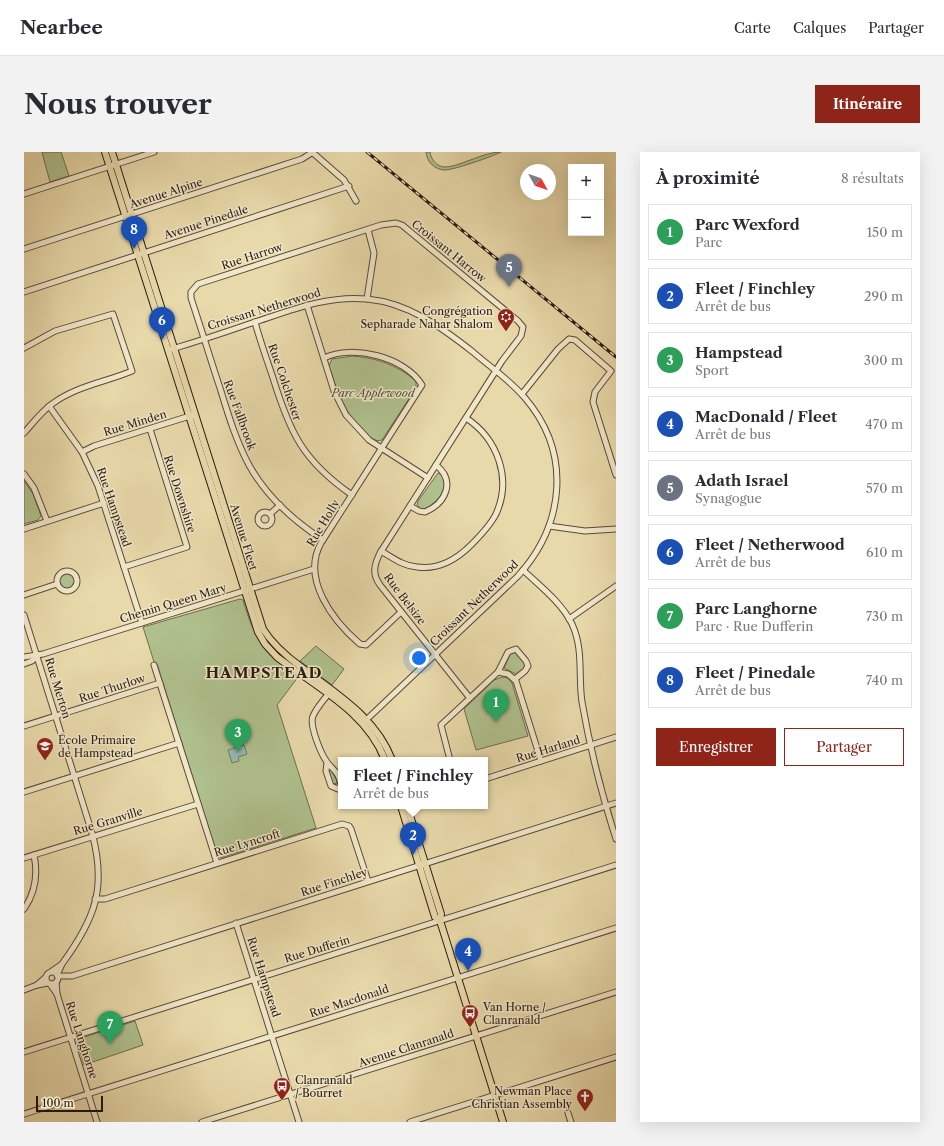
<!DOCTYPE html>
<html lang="fr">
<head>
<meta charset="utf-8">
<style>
  body { margin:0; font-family:"Libre Caslon Text",serif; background:#f2f2f3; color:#2b2b33 }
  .controls { position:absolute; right:12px; top:12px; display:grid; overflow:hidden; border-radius:0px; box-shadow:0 4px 16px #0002 }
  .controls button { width:36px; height:36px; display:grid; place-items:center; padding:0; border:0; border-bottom:1px solid #e1e1e2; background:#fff; color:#2b2b33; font:20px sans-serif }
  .compass { position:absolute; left:496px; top:12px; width:36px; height:36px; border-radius:50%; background:#fff; box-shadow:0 4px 16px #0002; rotate:130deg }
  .scale { position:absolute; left:12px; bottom:10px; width:67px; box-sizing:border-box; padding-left:4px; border:2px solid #291b10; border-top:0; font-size:11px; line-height:14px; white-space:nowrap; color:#291b10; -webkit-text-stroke:3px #f0e6c8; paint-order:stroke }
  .you { position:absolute; left:395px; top:506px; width:14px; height:14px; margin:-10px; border:3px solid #fff; border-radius:50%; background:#1a73e8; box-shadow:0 0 0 6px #1a73e833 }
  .badge { display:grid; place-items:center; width:26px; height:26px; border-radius:50%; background:#8f2418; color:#fff; font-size:13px; font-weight:700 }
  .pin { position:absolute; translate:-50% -33px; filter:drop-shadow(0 1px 2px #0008) }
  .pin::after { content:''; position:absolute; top:21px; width:14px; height:12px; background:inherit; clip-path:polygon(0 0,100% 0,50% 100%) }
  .popup { position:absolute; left:314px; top:605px; width:150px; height:52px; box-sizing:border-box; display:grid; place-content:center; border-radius:0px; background:#fff; filter:drop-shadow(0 1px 3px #0005); font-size:13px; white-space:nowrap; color:#7c7c81 }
  .popup b { font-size:15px; color:#2b2b33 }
  .popup::after { content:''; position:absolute; left:50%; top:100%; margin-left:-8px; border:8px solid transparent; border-top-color:#fff }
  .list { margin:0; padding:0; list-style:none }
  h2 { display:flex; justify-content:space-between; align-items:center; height:52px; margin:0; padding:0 16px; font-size:17px }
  h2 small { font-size:13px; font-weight:400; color:#7c7c81 }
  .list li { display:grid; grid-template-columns:26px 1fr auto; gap:12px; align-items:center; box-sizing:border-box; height:56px; margin:0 8px 8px; padding:0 8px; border:1px solid #e1e1e2; border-radius:0px }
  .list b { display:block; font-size:15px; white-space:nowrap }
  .list p { margin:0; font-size:13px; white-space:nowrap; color:#7c7c81 }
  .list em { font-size:13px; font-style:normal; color:#7c7c81 }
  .actions { display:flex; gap:8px; padding:12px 16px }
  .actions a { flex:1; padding:9px 0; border:1px solid #8f2418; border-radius:0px; text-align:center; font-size:14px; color:#8f2418 }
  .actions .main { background:#8f2418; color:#fff }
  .map { position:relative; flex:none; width:592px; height:970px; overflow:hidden; border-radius:0px }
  header { display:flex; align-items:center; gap:24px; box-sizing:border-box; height:56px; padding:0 20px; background:#fff; border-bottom:1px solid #e1e1e2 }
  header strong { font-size:19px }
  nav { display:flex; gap:22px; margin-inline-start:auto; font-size:14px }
  .intro { display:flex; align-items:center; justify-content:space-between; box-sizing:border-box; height:96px; padding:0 24px }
  h1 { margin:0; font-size:28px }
  .button { padding:10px 18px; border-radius:0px; background:#8f2418; color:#fff; font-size:14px; font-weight:700 }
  main { display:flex; gap:24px; padding:0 24px }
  aside { flex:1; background:#fff; border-radius:0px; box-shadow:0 4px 16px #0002 }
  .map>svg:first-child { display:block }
  .green { fill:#afc08d; stroke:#6c6e4e }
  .water { fill:#99b9b1; stroke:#6c7a71 }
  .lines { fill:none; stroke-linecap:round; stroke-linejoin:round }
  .minor-casing { stroke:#594a36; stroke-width:7 }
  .major-casing { stroke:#291b10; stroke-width:8 }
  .minor { stroke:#f0e6c8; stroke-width:5 }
  .major { stroke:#e8d9aa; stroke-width:6 }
  .rail-casing { stroke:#291b10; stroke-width:3 }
  .rail { stroke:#f0e6c8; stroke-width:1.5; stroke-dasharray:4.5; stroke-linecap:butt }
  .labels { text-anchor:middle; stroke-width:3; stroke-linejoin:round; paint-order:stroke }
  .street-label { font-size:11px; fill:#291b10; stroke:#f0e6c8 }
  .poi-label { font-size:11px; fill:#291b10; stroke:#f0e6c8; text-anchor:start }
  .park-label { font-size:11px; font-style:italic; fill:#514d36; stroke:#f0e6c8 }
  .district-label { font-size:15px; font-weight:bold; letter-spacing:1px; fill:#291b10; stroke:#f0e6c8 }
</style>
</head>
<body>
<header>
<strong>Nearbee</strong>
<nav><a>Carte</a><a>Calques</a><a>Partager</a></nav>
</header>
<div class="intro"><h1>Nous trouver</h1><a class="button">Itinéraire</a></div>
<main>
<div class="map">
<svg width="592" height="970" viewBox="0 0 592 970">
  <rect width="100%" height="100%" fill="#e8d9aa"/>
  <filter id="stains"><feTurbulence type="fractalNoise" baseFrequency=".005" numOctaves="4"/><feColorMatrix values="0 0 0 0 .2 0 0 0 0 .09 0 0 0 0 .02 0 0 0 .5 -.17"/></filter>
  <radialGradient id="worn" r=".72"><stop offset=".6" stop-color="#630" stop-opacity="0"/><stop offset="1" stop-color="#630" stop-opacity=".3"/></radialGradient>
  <g class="green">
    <polygon points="18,0 37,0 45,24 26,30"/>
    <path d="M402,0H406C407,7 412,14 420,15C433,16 459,0 477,0C470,4 427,19 420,18C410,17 403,10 402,0Z"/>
    <path d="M329,204C353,206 373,213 392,229V236L358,288C345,294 321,258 316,247C312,236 309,225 305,214L308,207Z"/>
    <path d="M414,321L420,324C420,329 421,334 420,338C417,345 405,357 398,358L393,353L394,349Z"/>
    <polygon points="0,329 9,342 17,364 14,368 0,372"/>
    <circle cx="43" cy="429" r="8"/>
    <path d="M216,447L219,448C231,489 240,499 274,525L253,553L292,676L197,706L193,703L133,512L131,513L119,475Z"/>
    <polygon points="292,494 320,517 308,533 276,509"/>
    <polygon points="489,499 493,501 501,512 500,516 492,522 480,516 486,503"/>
    <polygon points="478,525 484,526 488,531 504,584 452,598 440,557 470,528"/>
    <polygon points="307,618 313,629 312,632 308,631 305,620"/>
    <polygon points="111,869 119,893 60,913 53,890 54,887"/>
  </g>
  <polygon class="water" points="220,593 223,602 214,605 215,609 208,611 204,598"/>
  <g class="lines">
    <defs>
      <g id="minor">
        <polyline points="288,0 320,28 332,49"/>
        <polyline points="0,42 130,0"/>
        <polyline points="0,97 278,7 289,0"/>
        <polyline points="0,140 325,34"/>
        <polyline points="343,147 350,101 344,78"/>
        <polyline points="283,153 310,239 322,263 345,288 404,326"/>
        <path d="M231,170C236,189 243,208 249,226C266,281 279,309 328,343"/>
        <path d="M0,196L31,179L89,162L108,219C82,230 52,234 28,252C17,260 9,271 0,281"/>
        <path d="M148,197C175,189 202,180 228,171C265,159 303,143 343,147C385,151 417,175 449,200C466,215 486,228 501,246C548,301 541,372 494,424L340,570"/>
        <path d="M300,206C329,192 381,205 398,233L297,391C277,427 309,469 336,492L342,493L377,460"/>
        <polyline points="498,242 534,197 545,187 551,188 587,219 571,240 569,250 592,323"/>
        <polyline points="25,254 58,300 74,334 118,471"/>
        <polyline points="58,300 70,294 169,263"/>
        <polyline points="0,322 10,336 23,369"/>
        <path d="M386,354L395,359L401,360C422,351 432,329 412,313"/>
        <circle cx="241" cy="367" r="7"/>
        <polyline points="246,362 256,353"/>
        <polyline points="525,374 561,379 592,377"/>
        <polyline points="0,377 80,351"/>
        <path d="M299,388C270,369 242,344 225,313C212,289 204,262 196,236C186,206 177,176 167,146V140L174,132L357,73L372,71L378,73L494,169L499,175L497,184L478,209L356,401C350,413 348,422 356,433L445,545"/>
        <path d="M357,399C369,406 379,414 393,415C415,418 432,408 447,393C456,384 466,374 472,362C488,327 474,287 442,266"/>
        <polyline points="100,415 163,395 126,277"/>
        <path d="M499,418C516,434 538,451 548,472C560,498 554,524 558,550C566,597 578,643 592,687"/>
        <circle cx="43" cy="429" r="10"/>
        <polyline points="0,443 33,432"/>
        <path d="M0,463L68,681C83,736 71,767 38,812"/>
        <polyline points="545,467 592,434"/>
        <polyline points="0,505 19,502 290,417"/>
        <polyline points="0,512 8,509 13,504"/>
        <polyline points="130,513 193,711"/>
        <polyline points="474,520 484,500 492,497 502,509 504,514 501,519 491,527"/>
        <path d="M307,539C301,546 293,555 289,564C285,573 297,602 303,610C310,619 315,620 317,633"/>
        <polyline points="0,574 136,531"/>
        <polyline points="426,608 417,573 474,520 484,522 492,529 517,609"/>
        <polyline points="303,611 302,619 307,634 314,637 317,633"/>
        <polyline points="461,627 592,585"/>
        <polyline points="0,640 155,591"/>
        <polyline points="0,706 174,652"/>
        <polyline points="71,747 81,747 318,672 325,674 327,677 344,729"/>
        <path d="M0,757C11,741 14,722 10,703"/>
        <polyline points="212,771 275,970"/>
        <polyline points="28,819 38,812 33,823"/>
        <circle cx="28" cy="826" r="6"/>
        <polyline points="34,824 48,824 592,651"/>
        <polyline points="21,826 13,833 24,831"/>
        <polyline points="26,832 33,842 32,830"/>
        <polyline points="0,838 13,833"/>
        <polyline points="33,842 73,970"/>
        <polyline points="0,900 592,713"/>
        <polyline points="544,961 547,970"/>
        <polyline points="0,962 592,776"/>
        <polyline points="178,970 592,840"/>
        <polyline points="386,970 592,905"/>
      </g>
      <g id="major">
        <path d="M81,0L234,480L241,492L253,505C292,535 343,560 361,608"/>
        <path d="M88,0L239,477C249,493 262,504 277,515C312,542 352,565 368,608"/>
        <polyline points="377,654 411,765 416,769 418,775 479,970"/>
        <polyline points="383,654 417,762 416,769"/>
      </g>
    </defs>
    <use href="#minor" class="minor-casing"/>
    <use href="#major" class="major-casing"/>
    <use href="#minor" class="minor"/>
    <use href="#major" class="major"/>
    <defs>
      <polyline id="rail" points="343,0 592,205"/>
    </defs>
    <use href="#rail" class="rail-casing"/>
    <use href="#rail" class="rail"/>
  </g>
  <defs>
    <symbol id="synagogue-pin" viewBox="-11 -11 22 30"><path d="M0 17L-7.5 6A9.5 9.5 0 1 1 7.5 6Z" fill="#8f2418" stroke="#f0e6c8"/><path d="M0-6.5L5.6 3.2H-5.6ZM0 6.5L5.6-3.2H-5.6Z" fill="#fff"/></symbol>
    <symbol id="school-pin" viewBox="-11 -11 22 30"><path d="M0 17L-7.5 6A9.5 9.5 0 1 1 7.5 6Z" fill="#8f2418" stroke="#f0e6c8"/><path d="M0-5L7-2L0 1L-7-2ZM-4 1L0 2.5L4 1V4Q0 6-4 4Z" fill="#fff"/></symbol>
    <symbol id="bus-pin" viewBox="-11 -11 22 30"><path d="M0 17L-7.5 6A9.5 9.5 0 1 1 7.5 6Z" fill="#8f2418" stroke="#f0e6c8"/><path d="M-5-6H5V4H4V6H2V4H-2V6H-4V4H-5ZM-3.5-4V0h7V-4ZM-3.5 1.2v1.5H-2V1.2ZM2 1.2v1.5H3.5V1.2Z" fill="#fff"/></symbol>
    <symbol id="church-pin" viewBox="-11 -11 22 30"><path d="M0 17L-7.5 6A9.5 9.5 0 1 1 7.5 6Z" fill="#8f2418" stroke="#f0e6c8"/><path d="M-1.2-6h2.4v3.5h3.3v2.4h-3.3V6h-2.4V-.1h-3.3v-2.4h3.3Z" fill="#fff"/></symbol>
  </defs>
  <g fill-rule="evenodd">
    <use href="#synagogue-pin" x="472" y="155" width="20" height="27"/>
    <use href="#school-pin" x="11" y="584" width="20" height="27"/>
    <use href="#bus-pin" x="436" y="851" width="20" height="27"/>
    <use href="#bus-pin" x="248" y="924" width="20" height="27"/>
    <use href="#church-pin" x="551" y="935" width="20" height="27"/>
  </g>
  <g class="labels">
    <g class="street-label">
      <text transform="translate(142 41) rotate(-18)" y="4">Avenue Alpine</text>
      <text transform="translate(182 70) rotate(-18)" y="4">Avenue Pinedale</text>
      <text transform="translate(425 99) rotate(39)" y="4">Croissant Harrow</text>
      <text transform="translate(228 104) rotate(-18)" y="4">Rue Harrow</text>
      <text transform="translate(240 157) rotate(-17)" y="4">Croissant Netherwood</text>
      <text transform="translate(261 230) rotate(71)" y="4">Rue Colchester</text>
      <text transform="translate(216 263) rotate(70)" y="4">Rue Fallbrook</text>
      <text transform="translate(111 271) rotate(-17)" y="4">Rue Minden</text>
      <text transform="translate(156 342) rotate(72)" y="4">Rue Downshire</text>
      <text transform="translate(90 355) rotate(71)" y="4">Rue Hampstead</text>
      <text transform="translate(299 371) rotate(-59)" y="4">Rue Holly</text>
      <text transform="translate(220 385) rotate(73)" y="4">Avenue Fleet</text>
      <text transform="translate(381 447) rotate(53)" y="4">Rue Belsize</text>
      <text transform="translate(149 451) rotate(-17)" y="4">Chemin Queen Mary</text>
      <text transform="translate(450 451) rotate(-44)" y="4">Croissant Netherwood</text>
      <text transform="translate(34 536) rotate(73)" y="4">Rue Merton</text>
      <text transform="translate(88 536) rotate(-18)" y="4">Rue Thurlow</text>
      <text transform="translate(524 597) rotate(-17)" y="4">Rue Harland</text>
      <text transform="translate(84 669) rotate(-17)" y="4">Rue Granville</text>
      <text transform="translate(223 691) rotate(-17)" y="4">Rue Lyncroft</text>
      <text transform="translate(310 730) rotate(-18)" y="4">Rue Finchley</text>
      <text transform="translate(293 797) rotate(-17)" y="4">Rue Dufferin</text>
      <text transform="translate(240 825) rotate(72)" y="4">Rue Hampstead</text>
      <text transform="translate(325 849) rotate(-18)" y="4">Rue Macdonald</text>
      <text transform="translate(58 888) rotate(72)" y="4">Rue Langhorne</text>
      <text transform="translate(382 896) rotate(-18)" y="4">Avenue Clanranald</text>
    </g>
    <g class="poi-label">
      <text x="469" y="163" text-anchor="end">Congrégation<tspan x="469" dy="13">Sepharade Nahar Shalom</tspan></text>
      <text x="34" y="592">École Primaire<tspan x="34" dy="13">de Hampstead</tspan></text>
      <text x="459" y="859">Van Horne /<tspan x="459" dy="13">Clanranald</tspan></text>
      <text x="271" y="932">Clanranald<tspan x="271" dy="13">/ Bourret</tspan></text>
      <text x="548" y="943" text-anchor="end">Newman Place<tspan x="548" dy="13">Christian Assembly</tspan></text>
    </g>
    <g class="park-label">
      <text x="349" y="245">Parc Applewood</text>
    </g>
    <g class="district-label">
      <text x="240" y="526">HAMPSTEAD</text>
    </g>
  </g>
  <rect width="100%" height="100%" filter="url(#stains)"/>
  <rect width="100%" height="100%" fill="url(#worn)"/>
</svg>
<div class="controls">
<button>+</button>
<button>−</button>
</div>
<svg class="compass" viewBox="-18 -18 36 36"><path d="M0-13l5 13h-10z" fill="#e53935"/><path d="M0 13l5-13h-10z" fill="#7c7c81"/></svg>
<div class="scale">100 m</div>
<div class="you"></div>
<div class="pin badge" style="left:472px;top:570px;background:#2e9e5b">1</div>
<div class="pin badge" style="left:389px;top:703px;background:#1a4fb4">2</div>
<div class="popup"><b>Fleet / Finchley</b>Arrêt de bus</div>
<div class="pin badge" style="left:214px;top:600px;background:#2e9e5b">3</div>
<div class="pin badge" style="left:444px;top:819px;background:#1a4fb4">4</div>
<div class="pin badge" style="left:485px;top:135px;background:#6b7280">5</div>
<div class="pin badge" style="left:138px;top:188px;background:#1a4fb4">6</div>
<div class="pin badge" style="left:86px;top:892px;background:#2e9e5b">7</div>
<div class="pin badge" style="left:110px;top:97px;background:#1a4fb4">8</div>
</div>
<aside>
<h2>À proximité<small>8 résultats</small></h2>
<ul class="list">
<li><span class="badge" style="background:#2e9e5b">1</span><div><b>Parc Wexford</b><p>Parc</p></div><em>150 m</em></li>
<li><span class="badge" style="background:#1a4fb4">2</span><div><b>Fleet / Finchley</b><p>Arrêt de bus</p></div><em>290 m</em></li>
<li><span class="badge" style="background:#2e9e5b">3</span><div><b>Hampstead</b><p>Sport</p></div><em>300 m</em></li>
<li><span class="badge" style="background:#1a4fb4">4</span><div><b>MacDonald / Fleet</b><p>Arrêt de bus</p></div><em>470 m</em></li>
<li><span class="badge" style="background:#6b7280">5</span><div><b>Adath Israel</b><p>Synagogue</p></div><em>570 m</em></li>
<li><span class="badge" style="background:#1a4fb4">6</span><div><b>Fleet / Netherwood</b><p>Arrêt de bus</p></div><em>610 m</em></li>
<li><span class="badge" style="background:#2e9e5b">7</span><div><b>Parc Langhorne</b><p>Parc · Rue Dufferin</p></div><em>730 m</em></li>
<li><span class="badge" style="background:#1a4fb4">8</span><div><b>Fleet / Pinedale</b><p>Arrêt de bus</p></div><em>740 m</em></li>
</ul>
<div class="actions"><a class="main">Enregistrer</a><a>Partager</a></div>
</aside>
</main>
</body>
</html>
